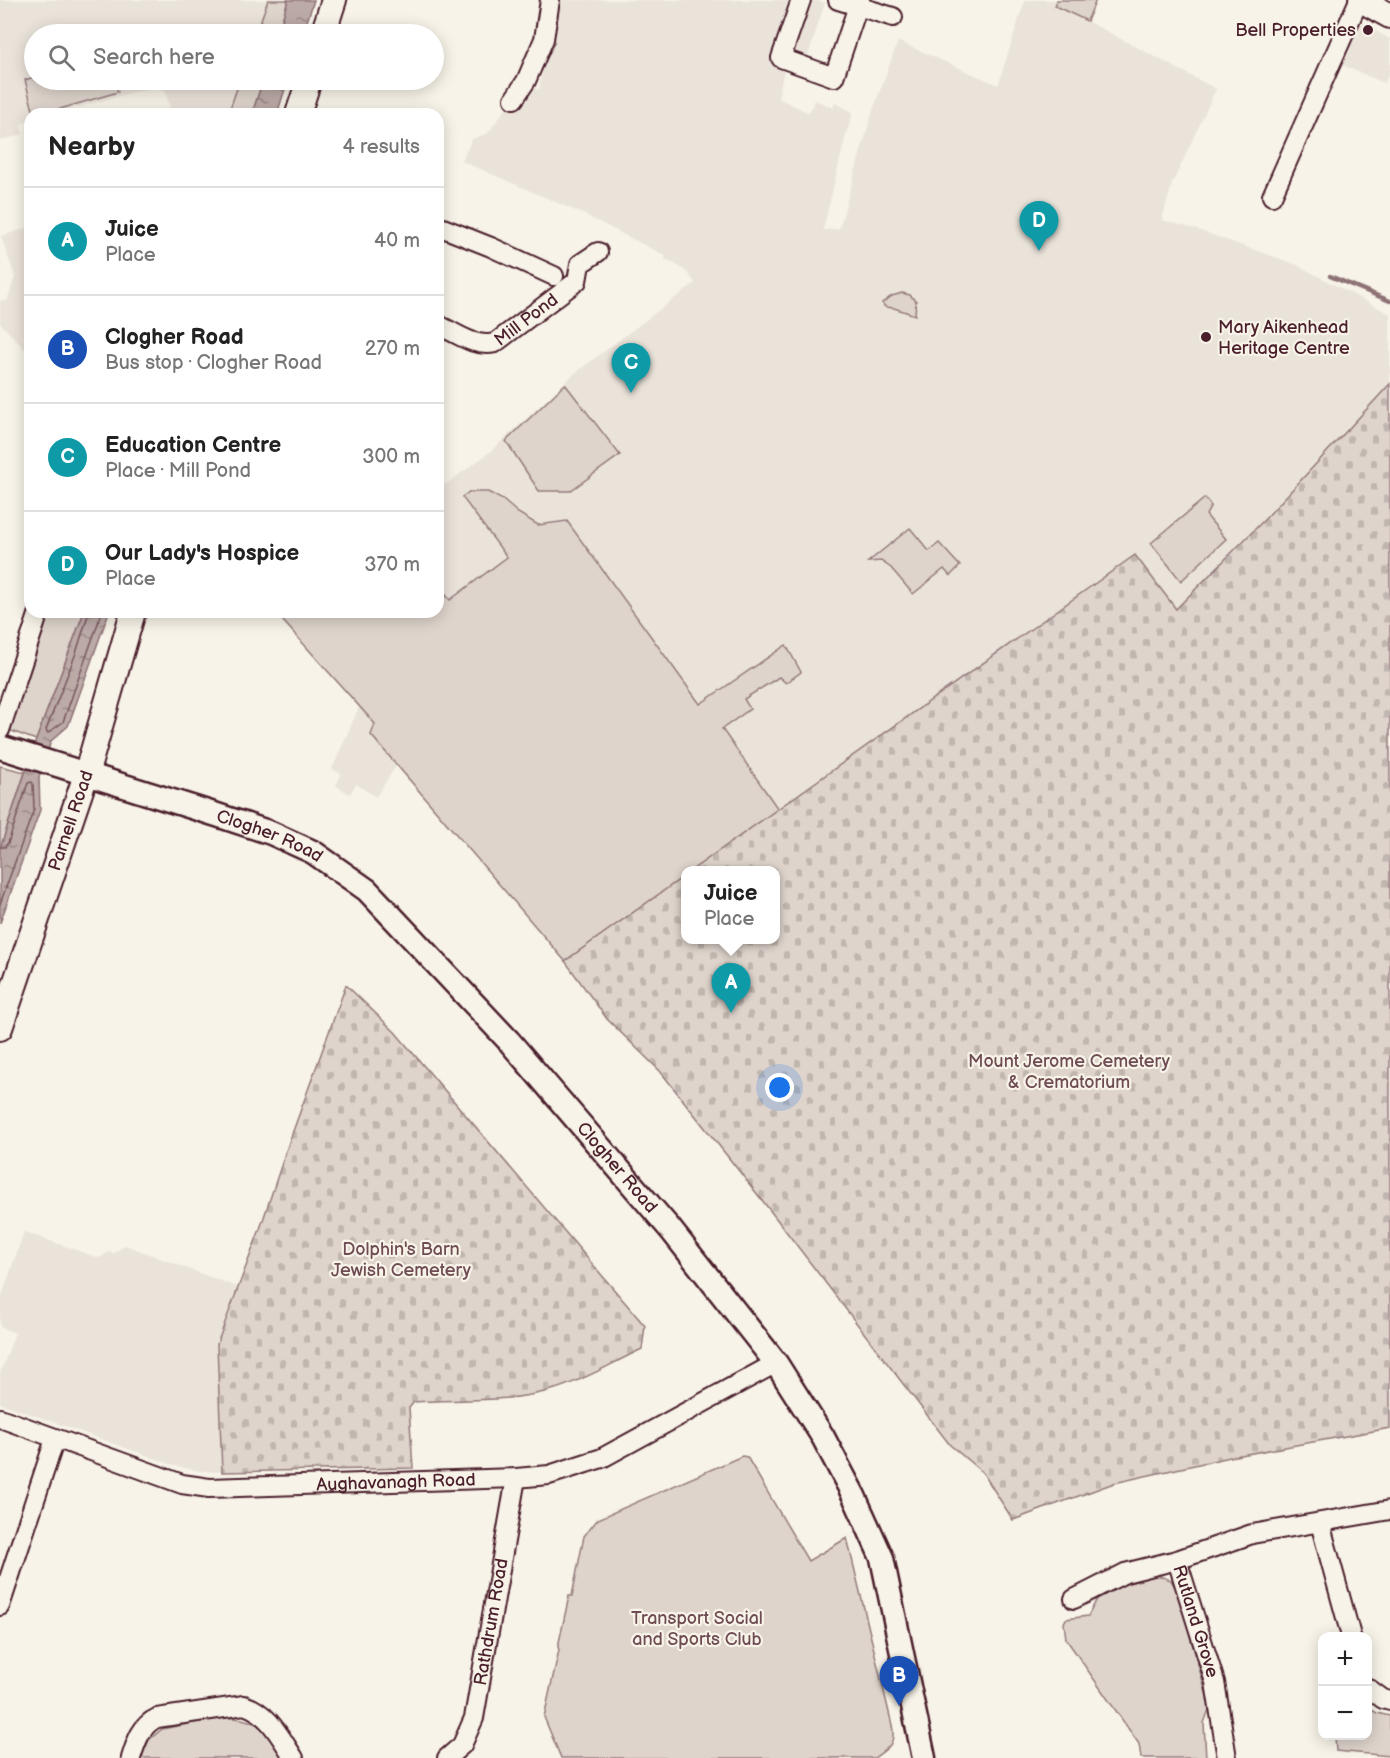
<!DOCTYPE html>
<html lang="en">
<head>
<meta charset="utf-8">
<style>
  body { margin:0; font-family:"Balsamiq Sans",sans-serif; background:#f2f2f2; color:#222 }
  .controls { position:absolute; right:18px; bottom:18px; display:grid; overflow:hidden; border-radius:12px; box-shadow:0 3px 15px #0003 }
  .controls button { width:54px; height:54px; display:grid; place-items:center; padding:0; border:0; border-bottom:2px solid #e0e0e0; background:#fff; color:#222; font:30px sans-serif }
  .you { position:absolute; left:780px; top:1088px; width:21px; height:21px; margin:-15px; border:4px solid #fff; border-radius:50%; background:#1a73e8; box-shadow:0 0 0 9px #1a73e833 }
  .badge { display:grid; place-items:center; width:39px; height:39px; border-radius:50%; background:#b45309; color:#fff; font-size:20px; font-weight:700 }
  .pin { position:absolute; translate:-50% -50px; filter:drop-shadow(0 2px 3px #0008) }
  .pin::after { content:''; position:absolute; top:32px; width:21px; height:18px; background:inherit; clip-path:polygon(0 0,100% 0,50% 100%) }
  .popup { position:absolute; left:681px; top:866px; width:99px; height:78px; box-sizing:border-box; display:grid; place-content:center; border-radius:12px; background:#fff; filter:drop-shadow(0 2px 4px #0005); font-size:20px; white-space:nowrap; color:#767676 }
  .popup b { font-size:22px; color:#222 }
  .popup::after { content:''; position:absolute; left:50%; top:100%; margin-left:-12px; border:12px solid transparent; border-top-color:#fff }
  .list { margin:0; padding:0; list-style:none }
  h2 { display:flex; justify-content:space-between; align-items:center; height:78px; margin:0; padding:0 24px; font-size:26px }
  h2 small { font-size:20px; font-weight:400; color:#767676 }
  .list li { display:grid; grid-template-columns:39px 1fr auto; gap:18px; align-items:center; box-sizing:border-box; height:108px; padding:0 24px; border-top:2px solid #e0e0e0 }
  .list b { display:block; font-size:22px; white-space:nowrap }
  .list p { margin:0; font-size:20px; white-space:nowrap; color:#767676 }
  .list em { font-size:20px; font-style:normal; color:#767676 }
  .icon { flex:none; width:33px; height:33px; fill:none; stroke:currentColor; stroke-width:2; stroke-linecap:round; stroke-linejoin:round }
  .map { position:relative; flex:none; width:1390px; height:1758px; overflow:hidden }
  .search { position:absolute; background:#fff; box-shadow:0 3px 15px #0003; left:24px; top:24px; width:420px; height:66px; display:flex; align-items:center; gap:15px; box-sizing:border-box; padding:0 21px; border-radius:33px; color:#767676; font-size:22px }
  .panel { position:absolute; background:#fff; box-shadow:0 3px 15px #0003; left:24px; top:108px; width:420px; height:510px; border-radius:18px }
  .map>svg:first-child { display:block }
  .built { fill:#eae3da }
  .green { fill:#ded4cc; stroke:#947a7c; stroke-width:1.5 }
  .cemetery { fill:url(#cemetery-stones); stroke:#947a7c; stroke-width:1.5 }
  .water { fill:url(#water-ripples); stroke:#8e7275; stroke-width:1.5 }
  .lines { fill:none; stroke-linecap:round; stroke-linejoin:round }
  .shore { stroke:#78575d; stroke-width:1.5 }
  .stream { stroke:#8e7275; stroke-width:4.5 }
  .minor-casing { stroke:#4a1f2b; stroke-width:22 }
  .tertiary-casing { stroke:#4a1f2b; stroke-width:27 }
  .secondary-casing { stroke:#4a1f2b; stroke-width:28 }
  .minor { stroke:#f7f3e8; stroke-width:18 }
  .tertiary { stroke:#f7f3e8; stroke-width:22 }
  .secondary { stroke:#f7f3e8; stroke-width:24 }
  .poi-dot { fill:#4a1f2b; stroke:#f7f3e8; stroke-width:2 }
  .labels { text-anchor:middle; stroke-width:4.5; stroke-linejoin:round; paint-order:stroke }
  .poi-label { font-size:18px; fill:#4a1f2b; stroke:#f7f3e8; text-anchor:end }
  .street-label { font-size:18px; fill:#4a1f2b; stroke:#f7f3e8 }
  .park-label { font-size:18px; fill:#6f4c53; stroke:#f7f3e8 }
</style>
</head>
<body>
<div class="map">
<svg width="1390" height="1758" viewBox="0 0 1390 1758">
  <defs>
    <pattern id="cemetery-stones" width="16" height="16" patternUnits="userSpaceOnUse" patternTransform="scale(1.5)"><rect width="16" height="16" fill="#ded4cc"/><path d="M2 7V4a2 2 0 0 1 4 0v3zM10 15v-3a2 2 0 0 1 4 0v3z" fill="#c0b6af"/></pattern>
    <pattern id="water-ripples" width="26" height="14" patternUnits="userSpaceOnUse" patternTransform="scale(1.5)"><rect width="26" height="14" fill="#bcaaa7"/><path d="M2 4q2-2 4 0t4 0M15 11q2-2 4 0t4 0" fill="none" stroke="#9b8a88"/></pattern>
  </defs>
  <rect width="100%" height="100%" fill="#f7f3e8"/>
  <filter id="ink" filterUnits="userSpaceOnUse"><feTurbulence type="fractalNoise" baseFrequency=".0167" numOctaves="2"/><feDisplacementMap in="SourceGraphic" scale="12" xChannelSelector="R" yChannelSelector="G"/><feConvolveMatrix kernelMatrix="1 2 1 2 8 2 1 2 1" color-interpolation-filters="sRGB"/></filter>
  <g filter="url(#ink)">
    <g class="built">
      <polygon points="0,0 268,0 256,34 34,34 34,80 240,80 228,114 172,114 163,84 54,114 30,114 30,121 20,124 23,134 0,141"/>
      <polygon points="553,0 815,0 825,3 806,62 785,65 778,98 809,113 815,100 833,108 835,103 853,112 846,135 823,230 839,229 872,113 898,41 998,85 1025,0 1096,0 1087,21 1216,89 1172,184 1162,220 1195,229 1295,264 1390,314 1390,384 1264,520 1176,609 1135,555 692,870 686,870 686,875 565,961 396,766 376,797 356,784 350,794 336,786 341,774 332,769 359,707 438,612 438,490 490,452 574,374 695,283 687,272 672,262 664,259 666,256 585,215 462,161 472,139 488,133 510,103 527,86 539,90"/>
      <polygon points="1363,24 1390,39 1390,71 1384,83 1342,65 1350,50 1347,48 1359,25"/>
      <polygon points="30,227 30,355 0,323 0,300 7,301 15,277 1,236"/>
      <polygon points="24,1232 99,1258 111,1251 113,1254 125,1245 237,1287 217,1344 222,1472 201,1471 176,1466 0,1403 0,1374 15,1333 0,1327 0,1301"/>
    </g>
    <g class="green">
      <polygon points="268,0 288,0 278,34 256,34"/>
      <polygon points="1057,0 1096,0 1087,21 1055,6"/>
      <polygon points="34,77 34,80 114,80 118,92 43,114 34,114 25,80"/>
      <polygon points="240,80 263,80 252,114 228,114"/>
      <polygon points="902,293 910,295 916,301 915,315 894,308 885,307 882,303 892,296"/>
      <polygon points="565,384 620,455 570,491 539,491 506,441"/>
      <polygon points="469,492 488,492 503,500 518,513 538,525 567,521 700,704 786,645 801,672 786,683 779,677 744,699 750,709 722,729 778,809 692,870 686,870 686,875 565,961 371,735 375,724 275,612 438,612 438,585 450,600 507,557 462,497"/>
      <polygon points="1205,498 1211,506 1206,515 1226,539 1181,581 1151,543"/>
      <polygon points="910,528 929,551 939,543 960,566 950,576 944,569 913,594 891,568 881,561 868,562"/>
      <polygon points="47,612 84,612 36,740 6,729"/>
      <polygon points="0,766 25,772 0,849"/>
      <path d="M742,1456L747,1457L808,1561L847,1538L892,1725C896,1745 889,1747 874,1758H561L544,1717L559,1650L558,1647L569,1596H572L584,1536L598,1519Z"/>
      <polygon points="1157,1575 1171,1580 1178,1592 1210,1707 1204,1723 1206,1758 1141,1758 1139,1744 1066,1639 1064,1623 1066,1619 1088,1616 1098,1597 1112,1588"/>
      <polygon points="1368,1708 1377,1713 1390,1716 1390,1756 1336,1751 1335,1736 1368,1736"/>
      <path d="M224,1717C263,1719 263,1729 284,1758H141L149,1740L162,1729Z"/>
    </g>
    <g class="cemetery">
      <polygon points="1390,384 1390,1428 1230,1457 1114,1483 1013,1520 983,1473 950,1445 762,1200 660,1071 607,1019 565,961 686,875 686,940 776,940 776,870 692,870 1135,555 1176,609 1264,520"/>
      <path d="M346,985L395,1032L645,1326L642,1349C614,1362 585,1380 555,1389C511,1403 460,1399 414,1402L409,1408L413,1468L222,1472L217,1344L260,1229L288,1145Z"/>
    </g>
    <g class="water">
      <polygon points="288,0 314,0 303,34 278,34"/>
      <polygon points="263,80 288,80 277,114 252,114"/>
      <polygon points="84,612 109,612 68,726 51,741 39,777 40,810 0,923 0,849 36,740"/>
    </g>
    <g class="lines">
      <g class="shore">
        <polyline points="89,612 76,653 46,730 48,733 63,722 102,612"/>
        <polyline points="0,847 5,847 8,843 28,783 32,782 33,784 34,809 0,904"/>
      </g>
      <polyline class="stream" points="1330,276 1390,301"/>
      <defs>
        <g id="minor">
          <polyline points="801,0 781,58 834,77 860,0"/>
          <polyline points="838,0 893,17"/>
          <polyline points="514,99 526,81 544,39 550,0"/>
          <polyline points="1272,196 1359,0"/>
          <polyline points="438,226 491,247 554,276"/>
          <path id="s1" d="M438,325C457,333 474,348 495,343L577,281L580,264L598,252"/>
          <polyline points="0,730 39,612"/>
          <path id="s2" d="M0,1418L182,1484L209,1488L516,1478L549,1475L602,1458L776,1363"/>
          <polyline points="1320,1523 1351,1636"/>
          <path id="s3" d="M1177,1560L1215,1682L1227,1758"/>
          <polyline points="1074,1599 1125,1573 1177,1560 1252,1534 1390,1510"/>
          <polyline points="0,1606 55,1439"/>
          <polyline points="1368,1688 1383,1699 1390,1701"/>
          <path d="M131,1758C136,1742 141,1725 157,1718L244,1705C269,1713 280,1737 294,1758"/>
          <path id="s4" d="M447,1758L462,1745L474,1718L516,1478"/>
        </g>
        <g id="tertiary">
          <path id="s5" d="M0,747L217,815L271,833L313,852L367,890L509,1041L671,1230L776,1363L823,1437L854,1496L882,1558L924,1758"/>
        </g>
        <g id="secondary">
          <polyline points="1361,0 1390,16"/>
          <polyline points="323,34 334,0"/>
          <polyline points="298,114 309,80"/>
          <path id="s6" d="M0,1028L86,775L133,612"/>
        </g>
      </defs>
      <use href="#minor" class="minor-casing"/>
      <use href="#tertiary" class="tertiary-casing"/>
      <use href="#secondary" class="secondary-casing"/>
      <use href="#minor" class="minor"/>
      <use href="#tertiary" class="tertiary"/>
      <use href="#secondary" class="secondary"/>
    </g>
  </g>
  <g class="poi-dot">
    <circle cx="1368" cy="30" r="6"/>
    <circle cx="1206" cy="337" r="6"/>
  </g>
  <g class="labels">
    <g class="poi-label">
      <text x="1356" y="36">Bell Properties</text>
      <text x="1218" y="333" text-anchor="start">Mary Aikenhead<tspan x="1218" dy="21">Heritage Centre</tspan></text>
    </g>
    <g class="street-label">
      <text dy="6" stroke="none"><textPath href="#s1" startOffset="100">Mill Pond</textPath></text>
      <text dy="6" stroke="none"><textPath href="#s6" startOffset="219">Parnell Road</textPath></text>
      <text dy="6" stroke="none"><textPath href="#s5" startOffset="284">Clogher Road</textPath></text>
      <text dy="6" stroke="none"><textPath href="#s5" startOffset="770">Clogher Road</textPath></text>
      <text dy="6" stroke="none"><textPath href="#s2" startOffset="408">Aughavanagh Road</textPath></text>
      <text dy="6" stroke="none"><textPath href="#s3" startOffset="64">Rutland Grove</textPath></text>
      <text dy="6" stroke="none"><textPath href="#s4" startOffset="147">Rathdrum Road</textPath></text>
    </g>
    <g class="park-label">
      <text x="1069" y="1067">Mount Jerome Cemetery<tspan x="1069" dy="21">&amp; Crematorium</tspan></text>
      <text x="401" y="1255">Dolphin's Barn<tspan x="401" dy="21">Jewish Cemetery</tspan></text>
      <text x="697" y="1624">Transport Social<tspan x="697" dy="21">and Sports Club</tspan></text>
    </g>
  </g>
</svg>
<div class="controls">
<button>+</button>
<button>−</button>
</div>
<div class="you"></div>
<div class="pin badge" style="left:731px;top:1013px;background:#0f9aa8">A</div>
<div class="popup"><b>Juice</b>Place</div>
<div class="pin badge" style="left:899px;top:1706px;background:#1a4fb4">B</div>
<div class="pin badge" style="left:631px;top:393px;background:#0f9aa8">C</div>
<div class="pin badge" style="left:1039px;top:251px;background:#0f9aa8">D</div>
<div class="search"><svg class="icon" aria-label="search" viewBox="0 0 24 24"><circle cx="10" cy="10" r="6"/><path d="M15 15l6 6"/></svg>Search here</div>
<section class="panel">
<h2>Nearby<small>4 results</small></h2>
<ul class="list">
<li><span class="badge" style="background:#0f9aa8">A</span><div><b>Juice</b><p>Place</p></div><em>40 m</em></li>
<li><span class="badge" style="background:#1a4fb4">B</span><div><b>Clogher Road</b><p>Bus stop · Clogher Road</p></div><em>270 m</em></li>
<li><span class="badge" style="background:#0f9aa8">C</span><div><b>Education Centre</b><p>Place · Mill Pond</p></div><em>300 m</em></li>
<li><span class="badge" style="background:#0f9aa8">D</span><div><b>Our Lady's Hospice</b><p>Place</p></div><em>370 m</em></li>
</ul>
</section>
</div>
</body>
</html>
